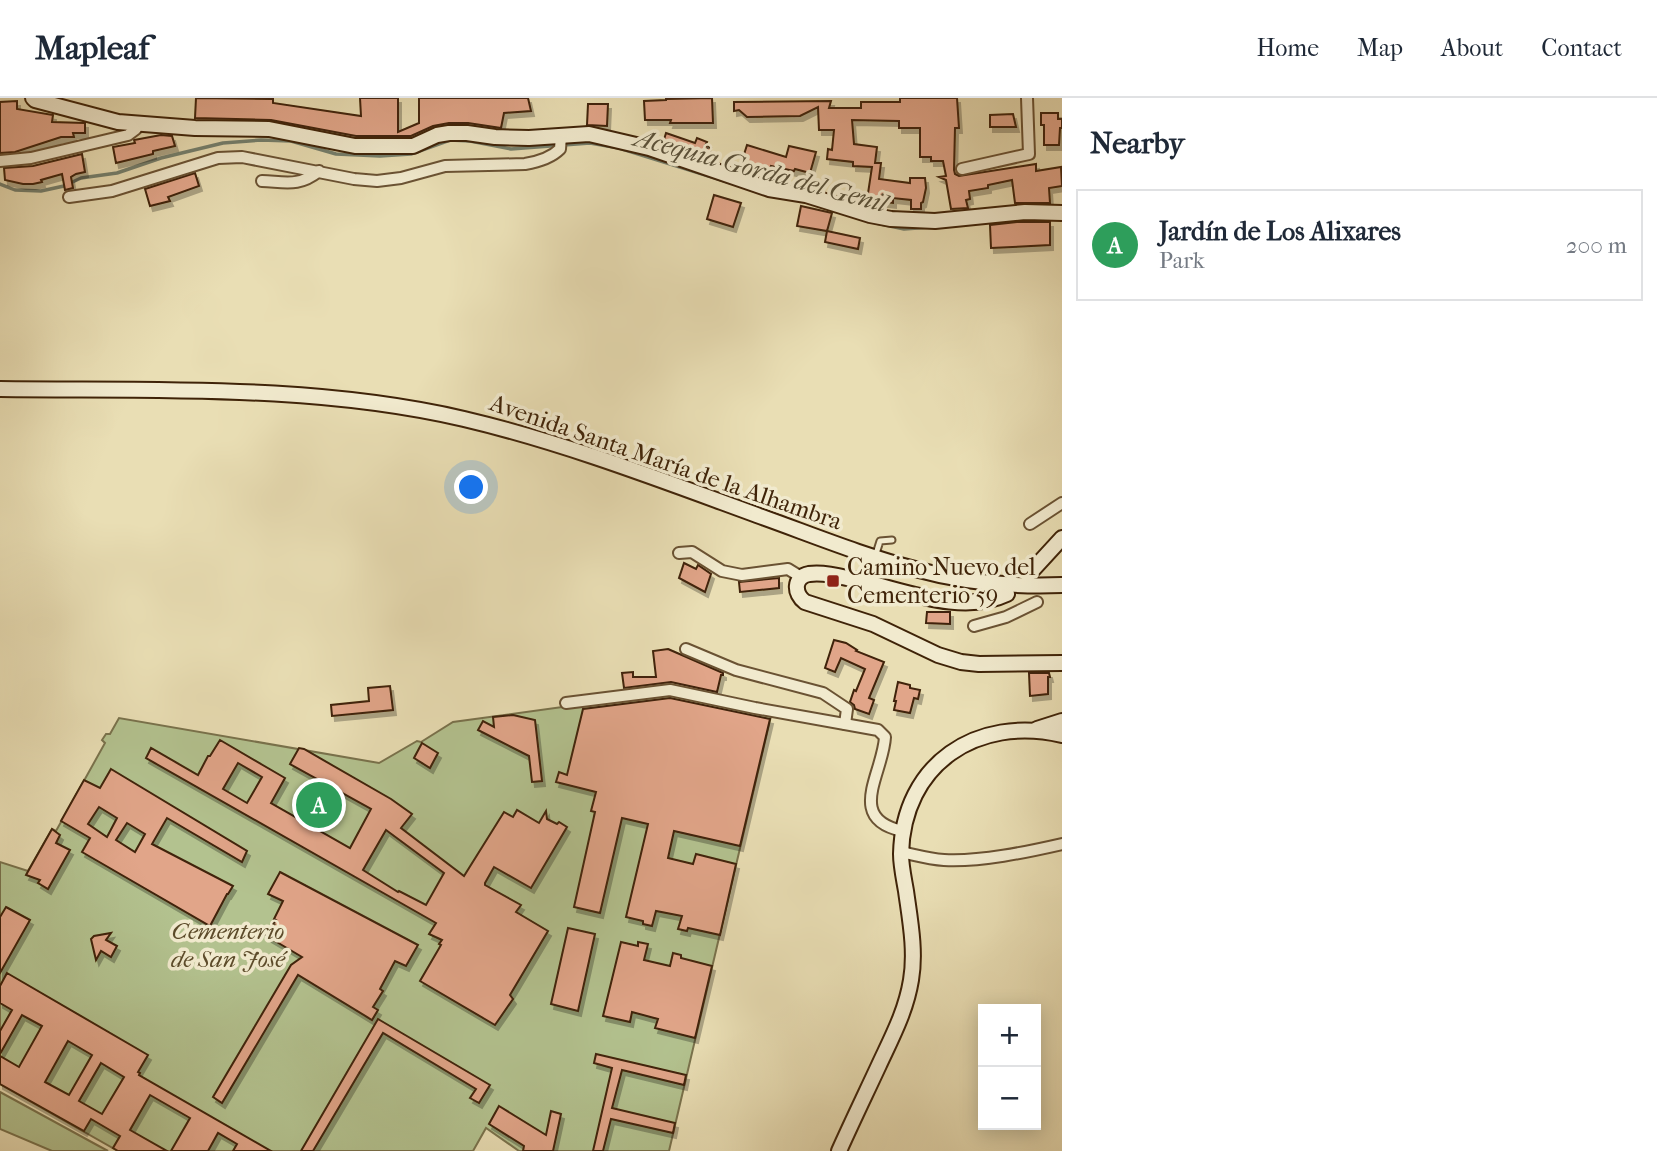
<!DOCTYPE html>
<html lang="en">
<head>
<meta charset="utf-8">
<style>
  body { margin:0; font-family:"IM FELL French Canon",serif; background:#f6f6f7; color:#1f2937 }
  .controls { position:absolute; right:21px; bottom:21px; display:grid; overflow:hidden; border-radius:0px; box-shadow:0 4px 18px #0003 }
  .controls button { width:63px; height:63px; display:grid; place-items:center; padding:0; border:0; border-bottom:2px solid #e0e1e3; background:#fff; color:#1f2937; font:35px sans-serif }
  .you { position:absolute; left:472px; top:390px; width:24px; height:24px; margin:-18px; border:5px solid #fff; border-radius:50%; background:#1a73e8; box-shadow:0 0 0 10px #1a73e833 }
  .badge { display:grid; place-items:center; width:46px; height:46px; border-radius:50%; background:#b45309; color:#fff; font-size:23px; font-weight:700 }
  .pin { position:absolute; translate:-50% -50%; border:4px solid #fff; box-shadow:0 2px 7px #0006 }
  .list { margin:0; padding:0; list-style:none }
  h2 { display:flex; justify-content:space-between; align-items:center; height:91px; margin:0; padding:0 28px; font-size:30px }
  h2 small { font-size:23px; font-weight:400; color:#747a83 }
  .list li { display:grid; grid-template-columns:46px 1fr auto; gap:21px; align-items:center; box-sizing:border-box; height:112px; margin:0 14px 14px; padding:0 14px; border:2px solid #e0e1e3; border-radius:0px }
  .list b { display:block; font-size:26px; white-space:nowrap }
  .list p { margin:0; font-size:23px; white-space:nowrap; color:#747a83 }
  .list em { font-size:23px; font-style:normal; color:#747a83 }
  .map { position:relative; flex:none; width:1062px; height:1053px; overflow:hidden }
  header { display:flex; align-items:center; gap:42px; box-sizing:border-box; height:98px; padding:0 35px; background:#fff; border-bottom:2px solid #e0e1e3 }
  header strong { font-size:33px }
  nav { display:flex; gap:38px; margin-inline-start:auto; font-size:24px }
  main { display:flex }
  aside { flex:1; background:#fff }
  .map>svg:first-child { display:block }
  .green { fill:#b3c28f; stroke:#79724c; stroke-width:2 }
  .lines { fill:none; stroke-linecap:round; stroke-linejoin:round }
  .stream { stroke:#747f6d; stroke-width:3.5 }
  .building { fill:#e1a589; stroke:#3f2308; stroke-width:2; fill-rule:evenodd; filter:url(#shadow) }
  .lane-casing { stroke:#6a5233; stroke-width:9 }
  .street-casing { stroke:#6a5233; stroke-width:14 }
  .secondary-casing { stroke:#3f2308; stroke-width:18 }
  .lane { stroke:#f1eace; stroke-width:5 }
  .street { stroke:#f1eace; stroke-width:10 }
  .secondary { stroke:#f1eace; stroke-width:14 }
  .poi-dot { fill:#8f2418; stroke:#f1eace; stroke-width:2.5 }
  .labels { text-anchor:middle; stroke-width:7; stroke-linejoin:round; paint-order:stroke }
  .street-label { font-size:24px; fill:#3f2308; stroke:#f1eace }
  .poi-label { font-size:24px; fill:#3f2308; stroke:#f1eace; text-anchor:start }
  .park-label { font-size:24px; font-style:italic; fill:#5c4b2a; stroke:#f1eace }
  .water-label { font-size:26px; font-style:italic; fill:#59513a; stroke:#f1eace }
</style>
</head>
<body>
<header>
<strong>Mapleaf</strong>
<nav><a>Home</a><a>Map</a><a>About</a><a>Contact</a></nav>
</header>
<main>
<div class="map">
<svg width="1062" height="1053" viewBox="0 0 1062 1053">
  <defs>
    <filter id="shadow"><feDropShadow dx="3" dy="5" stdDeviation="0" flood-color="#0004"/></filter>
  </defs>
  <rect width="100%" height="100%" fill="#e9deb4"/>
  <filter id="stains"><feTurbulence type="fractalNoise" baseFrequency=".00286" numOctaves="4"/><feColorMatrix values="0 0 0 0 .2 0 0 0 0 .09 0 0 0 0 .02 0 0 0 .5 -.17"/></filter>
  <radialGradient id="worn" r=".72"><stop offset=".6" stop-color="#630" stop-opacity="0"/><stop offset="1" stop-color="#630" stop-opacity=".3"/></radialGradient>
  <g class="green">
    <polygon points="671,594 771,618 669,1053 519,1053 486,1030 473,1053 118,1053 0,986 0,764 28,773 52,731 56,733 105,645 102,642 106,636 110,636 119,620 379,665 417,643 421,644 453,624"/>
    <polygon points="0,994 97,1047 108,1053 52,1053 0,1031"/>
  </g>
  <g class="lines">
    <g class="stream">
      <polyline points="0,86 15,92 41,93 64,88 81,80 117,75 161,60 223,45 261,42 291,43 336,56 380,58 411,56 450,42 470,43 511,51 590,45 619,50 731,85"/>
      <polyline points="1008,123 1036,121"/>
      <polyline points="876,125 904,131 931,129"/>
    </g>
  </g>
  <g class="building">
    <polygon points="196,0 273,1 273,5 361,18 360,0 398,0 398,34 419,25 419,0 528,0 531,13 504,15 501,30 468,25 449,25 433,28 411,38 356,38 271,22 195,20"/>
    <polygon points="712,0 713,25 670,25 671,22 645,22 644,3 666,2 666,1"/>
    <polygon points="900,0 957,0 959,30 955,30 954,72 955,76 959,78 1036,66 1036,73 1061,69 1062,88 1049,90 1050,105 1015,105 1012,82 988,87 988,90 969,93 970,101 966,102 968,110 951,111 946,82 939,79 946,78 943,63 931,63 931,59 920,59 920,30 899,30 899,23 852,22 854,46 877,49 875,65 881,65 879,81 910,85 910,80 925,80 926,90 923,104 921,105 921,111 911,111 911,102 893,100 893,105 867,102 872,69 853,68 853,64 827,61 828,51 832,52 834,32 819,32 818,9 800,18 747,19 739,12 734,13 734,4 831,3 829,10 861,10 861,4 900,4"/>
    <polygon points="17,3 17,11 53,17 52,24 85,25 85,35 73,35 74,39 61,39 15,54 0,55 0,4"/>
    <polygon points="588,6 608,6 607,28 587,27"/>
    <polygon points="1041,15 1058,15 1058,21 1062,21 1062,30 1060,30 1059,47 1044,47 1044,27 1041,27"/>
    <polygon points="1013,16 1016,29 990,29 990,17"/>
    <polygon points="666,35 695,45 697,40 707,44 705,48 711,50 708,60 663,45"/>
    <polygon points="161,37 172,38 175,48 153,53 153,56 116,65 113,49 135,45 134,42"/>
    <polygon points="747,47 786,59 789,48 816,54 810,75 795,71 794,73 771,68 769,75 741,66"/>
    <polygon points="82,56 85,74 76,76 71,79 73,90 65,92 62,76 41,82 42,84 33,86 23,86 5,82 4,70 33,68"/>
    <polygon points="195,75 199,88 168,99 170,103 150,108 145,91"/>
    <polygon points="714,97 741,105 733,129 707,121"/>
    <polygon points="801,108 832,115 827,133 797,128"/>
    <polygon points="1017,124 1050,124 1050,147 991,150 990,127"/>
    <polygon points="827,133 860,140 858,151 825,144"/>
    <polygon points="684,465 696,471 698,467 711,476 705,494 679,480"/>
    <polygon points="779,480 779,490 740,494 739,484"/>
    <polygon points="927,514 950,514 950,526 926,525"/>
    <polygon points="834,542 846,545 857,552 856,553 884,564 869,600 874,602 869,616 855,611 854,607 850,604 854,592 856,593 865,571 841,560 835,574 825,570"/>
    <polygon points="668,551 723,575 723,577 721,577 717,594 671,584 624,590 622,575 633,574 633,579 656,579 653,553"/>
    <polygon points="1029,575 1049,575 1050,579 1048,579 1048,596 1030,598"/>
    <polygon points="898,584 910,587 910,590 920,592 918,601 914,600 910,615 894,612 896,603 894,603"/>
    <polygon points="390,588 393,612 332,618 331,607 369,603 368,590"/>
    <polygon points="670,600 770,621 740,748 674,733 668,760 693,766 696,756 736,766 720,837 688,830 687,833 678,831 682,818 656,813 652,828 643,826 643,823 626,819 648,726 622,720 600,815 574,809 595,714 591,713 596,694 556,684 559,674 567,677 583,611"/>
    <polygon points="513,617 535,622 542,683 532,684 529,658 478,632 483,623 494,629 493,619"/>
    <path d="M220,642L285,680L271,705L350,750L371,711L290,666L299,650L304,651L391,701L412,716L401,730L464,778L504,714L513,719L517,712L539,725L546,713L547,721L557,726L559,724L567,729L531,790L494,769L485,785V787L521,807L516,814L548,833L510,897L513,901L495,927L420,883L441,847L439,846L442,842L429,836L436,825L146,660L151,650L198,677L208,658H210ZM238,665L262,679L247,705L223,691ZM386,732L444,775L426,807L399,793L398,794L363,772Z"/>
    <polygon points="422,645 438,655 430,670 414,660"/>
    <path d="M111,671L247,753L242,764L167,720L152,746L233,788L228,796H227L210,828L82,754L90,740L61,723L84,682L100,690ZM99,709L117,720L107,739L88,726ZM127,725L145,736L135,754L116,742Z"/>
    <polygon points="52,731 60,737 56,745 70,752 48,791 38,785 40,782 26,777"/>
    <polygon points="280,774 418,847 406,868 395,863 380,891 383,893 373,909 378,912 372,922 298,877 222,1005 213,999 291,867 302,859 265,837 276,822 274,821 283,803 268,796"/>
    <polygon points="6,809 30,822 0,875 0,819"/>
    <polygon points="568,830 595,836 578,913 551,906"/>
    <polygon points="111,835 106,842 117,848 111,859 101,853 96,862 91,841 94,838"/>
    <polygon points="621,844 638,848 638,844 648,846 644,862 670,868 673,855 681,857 681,860 712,868 695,940 655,930 658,921 632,914 630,924 603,918"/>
    <path d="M7,875L148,957L138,974L140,975L139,977L271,1053H233L237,1046L218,1035L208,1053H171L190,1020L150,997L130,1032L167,1053H118L113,1050L120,1038L91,1021L84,1033L0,986V958L19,969L42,928L22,917L0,956V933L12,912L0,905V888ZM68,943L92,957L69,997L45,984ZM101,965L124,979L102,1016L79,1003Z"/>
    <polygon points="378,921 490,987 479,1005 470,1000 476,991 383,935 313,1053 301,1053"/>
    <polygon points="596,956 686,977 684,987 622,972 612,1010 675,1025 673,1035 611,1021 603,1053 593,1053 612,970 594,965"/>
    <polygon points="499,1008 546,1037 551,1013 561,1016 553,1053 523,1053 524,1048 489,1026"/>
  </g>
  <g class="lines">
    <defs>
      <polyline id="lane" points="875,459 880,443 892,442"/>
      <g id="street">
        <polyline points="0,63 31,60 128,37 136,31 138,26"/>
        <polyline points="962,71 1029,56 1027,0"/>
        <path d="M262,83C286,84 299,89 319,73"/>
        <path d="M69,99L112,93L218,60L242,59L354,81L377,83L401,80L445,68L525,66C537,64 551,60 560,51L561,38"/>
        <polyline points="1030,426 1062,405"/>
        <polyline points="679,455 692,454 722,473 742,477 788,471 801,479"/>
        <polyline points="974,528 1006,519 1037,504"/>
        <polyline points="686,551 736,572 823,595 847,611 845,626"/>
        <path d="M566,605L670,592L755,610L878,632L885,639C883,676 845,721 903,733"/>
        <path d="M901,754C915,757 930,761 944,762C980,764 1027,754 1062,746"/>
      </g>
      <g id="secondary">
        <polyline points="33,0 35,2 118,24 195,30 269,31 355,48 413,48 437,37 449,35 467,35 495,39 529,40 589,36 649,50 769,91 806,97 870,117 891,121 935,123 1025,114 1062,115"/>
        <path d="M0,291C153,293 314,286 464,321C566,345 666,384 765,420C815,438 864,458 915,471C962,484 1014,489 1062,487"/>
        <polyline points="1028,477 1062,440"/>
        <path d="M1007,496C959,519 897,489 847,480C835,477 822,474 809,476C793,479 794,496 805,504L873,526L938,557L961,564L979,566L1062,565"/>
        <polyline points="1037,631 1062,623"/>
        <path d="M839,1053C852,1024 866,995 879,967C892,939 906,913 911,882C916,853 910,822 906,793C904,781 901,768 901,756C903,666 977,617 1062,637"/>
      </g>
    </defs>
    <use href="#lane" class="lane-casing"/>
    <use href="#street" class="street-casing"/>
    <use href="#secondary" class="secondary-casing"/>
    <use href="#lane" class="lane"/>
    <use href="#street" class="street"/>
    <use href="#secondary" class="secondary"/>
  </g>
  <rect class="poi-dot" x="826" y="476" width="14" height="14" rx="3.5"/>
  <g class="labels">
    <g class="street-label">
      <text transform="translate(666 364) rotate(19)" y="8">Avenida Santa María de la Alhambra</text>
    </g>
    <g class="poi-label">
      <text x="847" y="477">Camino Nuevo del<tspan x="847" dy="28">Cementerio 59</tspan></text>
    </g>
    <g class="park-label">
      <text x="228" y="841">Cementerio<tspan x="228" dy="28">de San José</tspan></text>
    </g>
    <g class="water-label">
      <text transform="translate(761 72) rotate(15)" y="9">Acequia Gorda del Genil</text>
    </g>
  </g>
  <rect width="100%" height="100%" filter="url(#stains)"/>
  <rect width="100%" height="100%" fill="url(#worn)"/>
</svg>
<div class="controls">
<button>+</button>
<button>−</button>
</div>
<div class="you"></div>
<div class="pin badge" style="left:319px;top:707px;background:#2e9e5b">A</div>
</div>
<aside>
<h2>Nearby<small></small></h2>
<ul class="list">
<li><span class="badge" style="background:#2e9e5b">A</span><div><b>Jardín de Los Alixares</b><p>Park</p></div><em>200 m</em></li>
</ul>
</aside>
</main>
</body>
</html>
